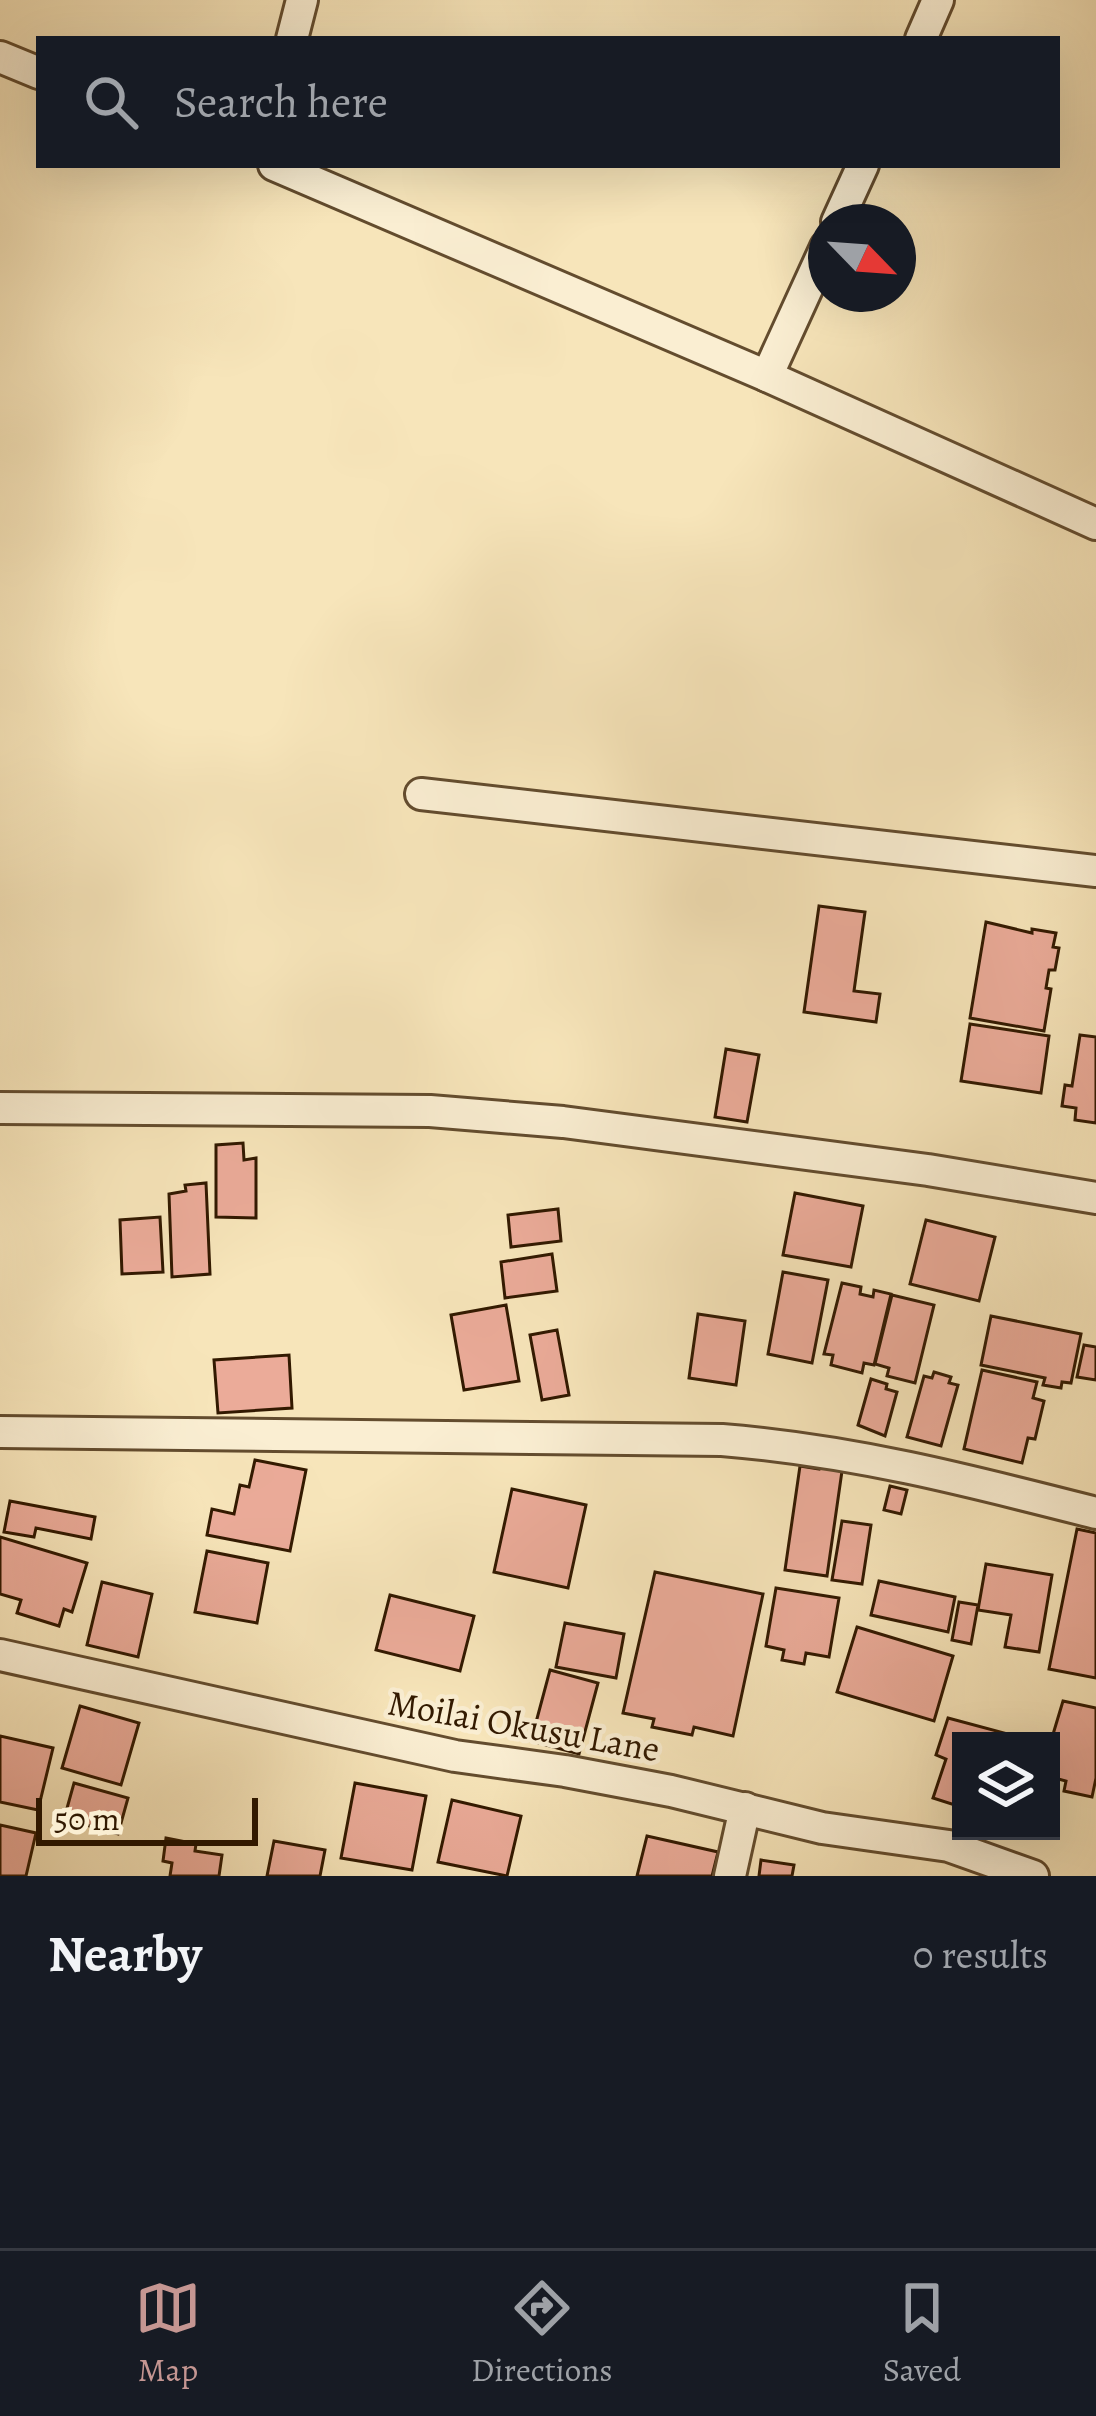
<!DOCTYPE html>
<html lang="en">
<head>
<meta charset="utf-8">
<style>
  body { margin:0; font-family:Alegreya,serif; background:#20242c; color:#f1f3f6 }
  .controls { position:absolute; right:36px; bottom:36px; display:grid; overflow:hidden; border-radius:0px; box-shadow:0 12px 48px #0002 }
  .controls button { width:108px; height:108px; display:grid; place-items:center; padding:0; border:0; border-bottom:3px solid #363941; background:#171b24; color:#f1f3f6; font:60px sans-serif }
  .compass { position:absolute; left:808px; top:204px; width:108px; height:108px; border-radius:50%; background:#171b24; box-shadow:0 12px 48px #0002; rotate:115deg }
  .scale { position:absolute; left:36px; bottom:30px; width:222px; box-sizing:border-box; padding-left:12px; border:6px solid #321900; border-top:0; font-size:33px; line-height:42px; white-space:nowrap; color:#321900; -webkit-text-stroke:9px #faeed2; paint-order:stroke }
  .list { margin:0; padding:0; list-style:none }
  h2 { display:flex; justify-content:space-between; align-items:center; height:156px; margin:0; padding:0 48px; font-size:51px }
  h2 small { font-size:39px; font-weight:400; color:#9ea1a6 }
  .icon { flex:none; width:66px; height:66px; fill:none; stroke:currentColor; stroke-width:2; stroke-linecap:round; stroke-linejoin:round }
  .map { position:relative; flex:none; width:1096px; height:1876px; overflow:hidden }
  .search { position:absolute; background:#171b24; box-shadow:0 12px 48px #0002; left:36px; right:36px; top:36px; height:132px; display:flex; align-items:center; gap:30px; box-sizing:border-box; padding:0 42px; border-radius:0px; color:#9ea1a6; font-size:45px }
  .sheet { height:372px; background:#171b24 }
  nav { display:flex; justify-content:space-around; align-items:center; box-sizing:border-box; height:168px; border-top:3px solid #363941; background:#171b24; font-size:33px; color:#9ea1a6 }
  nav a { display:grid; justify-items:center; gap:6px }
  nav .on { color:#c59692 }
  .map>svg:first-child { display:block }
  .building { fill:#ebab99; stroke:#321900; stroke-width:3 }
  .lines { fill:none; stroke-linecap:round; stroke-linejoin:round }
  .minor-casing { stroke:#634c2e; stroke-width:36 }
  .minor { stroke:#faeed2; stroke-width:30 }
  .labels { text-anchor:middle; stroke-width:9; stroke-linejoin:round; paint-order:stroke }
  .street-label { font-size:36px; fill:#321900; stroke:#faeed2 }
</style>
</head>
<body>
<div class="map">
<svg width="1096" height="1876" viewBox="0 0 1096 1876">
  <rect width="100%" height="100%" fill="#f7e5ba"/>
  <filter id="stains"><feTurbulence type="fractalNoise" baseFrequency=".00167" numOctaves="4"/><feColorMatrix values="0 0 0 0 .2 0 0 0 0 .09 0 0 0 0 .02 0 0 0 .5 -.17"/></filter>
  <radialGradient id="worn" r=".72"><stop offset=".6" stop-color="#630" stop-opacity="0"/><stop offset="1" stop-color="#630" stop-opacity=".3"/></radialGradient>
  <g class="building">
    <polygon points="819,906 865,912 854,991 880,994 876,1022 804,1012"/>
    <polygon points="986,922 1032,933 1032,929 1056,933 1053,947 1059,948 1055,970 1049,970 1046,988 1051,989 1044,1031 970,1018"/>
    <polygon points="970,1024 1049,1036 1041,1093 961,1081"/>
    <polygon points="1080,1035 1096,1037 1096,1123 1075,1120 1076,1108 1062,1106 1065,1085 1072,1086"/>
    <polygon points="726,1049 759,1055 747,1122 715,1117"/>
    <polygon points="243,1143 244,1160 256,1158 256,1218 216,1217 216,1145"/>
    <polygon points="206,1183 210,1274 172,1277 169,1194 186,1191 185,1185"/>
    <polygon points="795,1193 863,1206 851,1267 783,1255"/>
    <polygon points="558,1209 561,1241 511,1247 508,1215"/>
    <polygon points="160,1217 163,1272 122,1274 120,1220"/>
    <polygon points="926,1220 995,1237 979,1301 910,1284"/>
    <polygon points="552,1254 557,1291 505,1298 501,1262"/>
    <polygon points="783,1272 828,1280 812,1363 768,1354"/>
    <polygon points="842,1283 861,1287 860,1294 873,1297 874,1290 891,1294 874,1365 864,1363 862,1373 831,1365 833,1355 824,1354"/>
    <polygon points="892,1295 934,1305 915,1383 887,1376 889,1368 875,1364"/>
    <polygon points="506,1305 519,1381 464,1390 451,1315"/>
    <polygon points="698,1314 745,1321 736,1385 689,1378"/>
    <polygon points="991,1316 1081,1334 1071,1383 1062,1382 1061,1388 1043,1385 1045,1378 981,1365"/>
    <polygon points="557,1330 569,1395 542,1400 530,1335"/>
    <polygon points="1084,1345 1096,1347 1096,1380 1077,1377"/>
    <polygon points="289,1355 292,1408 218,1413 214,1360"/>
    <polygon points="982,1370 1037,1382 1033,1398 1044,1401 1035,1439 1028,1438 1022,1463 964,1449"/>
    <polygon points="934,1372 951,1377 949,1383 958,1385 941,1446 907,1437 924,1376 932,1378"/>
    <polygon points="871,1379 887,1384 886,1389 897,1392 885,1436 858,1425"/>
    <polygon points="255,1460 306,1470 290,1551 207,1535 212,1509 234,1514 240,1485 249,1487"/>
    <polygon points="820,1461 843,1464 827,1576 785,1570 800,1466 819,1469"/>
    <polygon points="890,1486 907,1490 901,1514 884,1510"/>
    <polygon points="512,1489 586,1505 568,1588 494,1572"/>
    <polygon points="10,1501 95,1517 91,1539 36,1528 34,1537 4,1532"/>
    <polygon points="842,1521 871,1525 862,1584 832,1580"/>
    <polygon points="1077,1529 1096,1533 1096,1678 1049,1669"/>
    <polygon points="0,1537 87,1563 72,1612 64,1609 59,1626 17,1613 21,1600 0,1594"/>
    <polygon points="207,1551 268,1563 257,1623 195,1612"/>
    <polygon points="986,1564 1052,1575 1039,1652 1005,1647 1011,1615 978,1610"/>
    <polygon points="655,1572 763,1594 733,1736 694,1727 692,1735 652,1727 654,1719 623,1713"/>
    <polygon points="879,1581 955,1597 948,1632 871,1615"/>
    <polygon points="102,1582 152,1594 138,1657 87,1645"/>
    <polygon points="776,1588 839,1598 829,1657 806,1653 804,1664 782,1660 784,1650 766,1646"/>
    <polygon points="390,1595 474,1616 460,1671 376,1650"/>
    <polygon points="959,1602 978,1605 971,1644 952,1640"/>
    <polygon points="565,1623 624,1634 616,1678 556,1667"/>
    <polygon points="857,1627 953,1656 934,1721 837,1692"/>
    <polygon points="550,1670 598,1683 579,1754 531,1741"/>
    <polygon points="1063,1701 1096,1708 1096,1778 1092,1797 1064,1791 1066,1781 1051,1777 1051,1741"/>
    <polygon points="80,1706 139,1723 121,1785 62,1768"/>
    <polygon points="948,1718 1019,1737 1017,1741 961,1741 961,1807 933,1798 946,1759 936,1755"/>
    <polygon points="0,1736 53,1748 38,1810 0,1802"/>
    <polygon points="74,1783 128,1798 118,1834 64,1819"/>
    <polygon points="355,1783 426,1796 412,1870 341,1858"/>
    <polygon points="452,1800 521,1816 507,1876 438,1862"/>
    <polygon points="0,1825 36,1833 26,1876 0,1876"/>
    <polygon points="647,1836 718,1852 712,1876 637,1876"/>
    <polygon points="166,1838 196,1844 195,1851 222,1855 219,1876 170,1876 172,1863 163,1861"/>
    <polygon points="274,1841 325,1850 320,1876 267,1876"/>
    <polygon points="761,1860 794,1865 792,1876 759,1876"/>
  </g>
  <g class="lines">
    <defs>
      <g id="minor">
        <polyline points="292,39 302,0"/>
        <polyline points="921,39 938,0"/>
        <polyline points="0,57 39,73"/>
        <polyline points="274,165 767,376 1096,524"/>
        <polyline points="837,222 863,165"/>
        <polyline points="767,376 826,247"/>
        <polyline points="421,794 1096,871"/>
        <polyline points="0,1108 430,1111 563,1122 928,1170 1096,1198"/>
        <path d="M0,1432L722,1440C855,1451 967,1480 1096,1513"/>
        <polyline points="0,1655 455,1756 565,1771 671,1791 822,1828 949,1846 1033,1876"/>
        <polyline points="730,1876 745,1808"/>
      </g>
    </defs>
    <use href="#minor" class="minor-casing"/>
    <use href="#minor" class="minor"/>
  </g>
  <g class="labels">
    <g class="street-label">
      <text transform="translate(524 1725) rotate(10)" y="13">Moilai Okusu Lane</text>
    </g>
  </g>
  <rect width="100%" height="100%" filter="url(#stains)"/>
  <rect width="100%" height="100%" fill="url(#worn)"/>
</svg>
<div class="controls">
<button><svg class="icon" aria-label="layers" viewBox="0 0 24 24"><path d="M12 4l9 5-9 5-9-5zM3 14l9 5 9-5"/></svg></button>
</div>
<svg class="compass" viewBox="-18 -18 36 36"><path d="M0-13l5 13h-10z" fill="#e53935"/><path d="M0 13l5-13h-10z" fill="#9ea1a6"/></svg>
<div class="scale">50 m</div>
<div class="search"><svg class="icon" aria-label="search" viewBox="0 0 24 24"><circle cx="10" cy="10" r="6"/><path d="M15 15l6 6"/></svg>Search here</div>
</div>
<section class="sheet">
<h2>Nearby<small>0 results</small></h2>
<ul class="list">
</ul>
</section>
<nav>
<a class="on"><svg class="icon" aria-label="map" viewBox="0 0 24 24"><path d="M3 6l6-2 6 2 6-2v14l-6 2-6-2-6 2zM9 4v14M15 6v14"/></svg>Map</a>
<a><svg class="icon" aria-label="directions" viewBox="0 0 24 24"><path d="M12 3l9 9-9 9-9-9zM9 14v-3h6M13 9l2 2-2 2"/></svg>Directions</a>
<a><svg class="icon" aria-label="saved" viewBox="0 0 24 24"><path d="M7 4h10v16l-5-4-5 4z"/></svg>Saved</a>
</nav>
</body>
</html>
